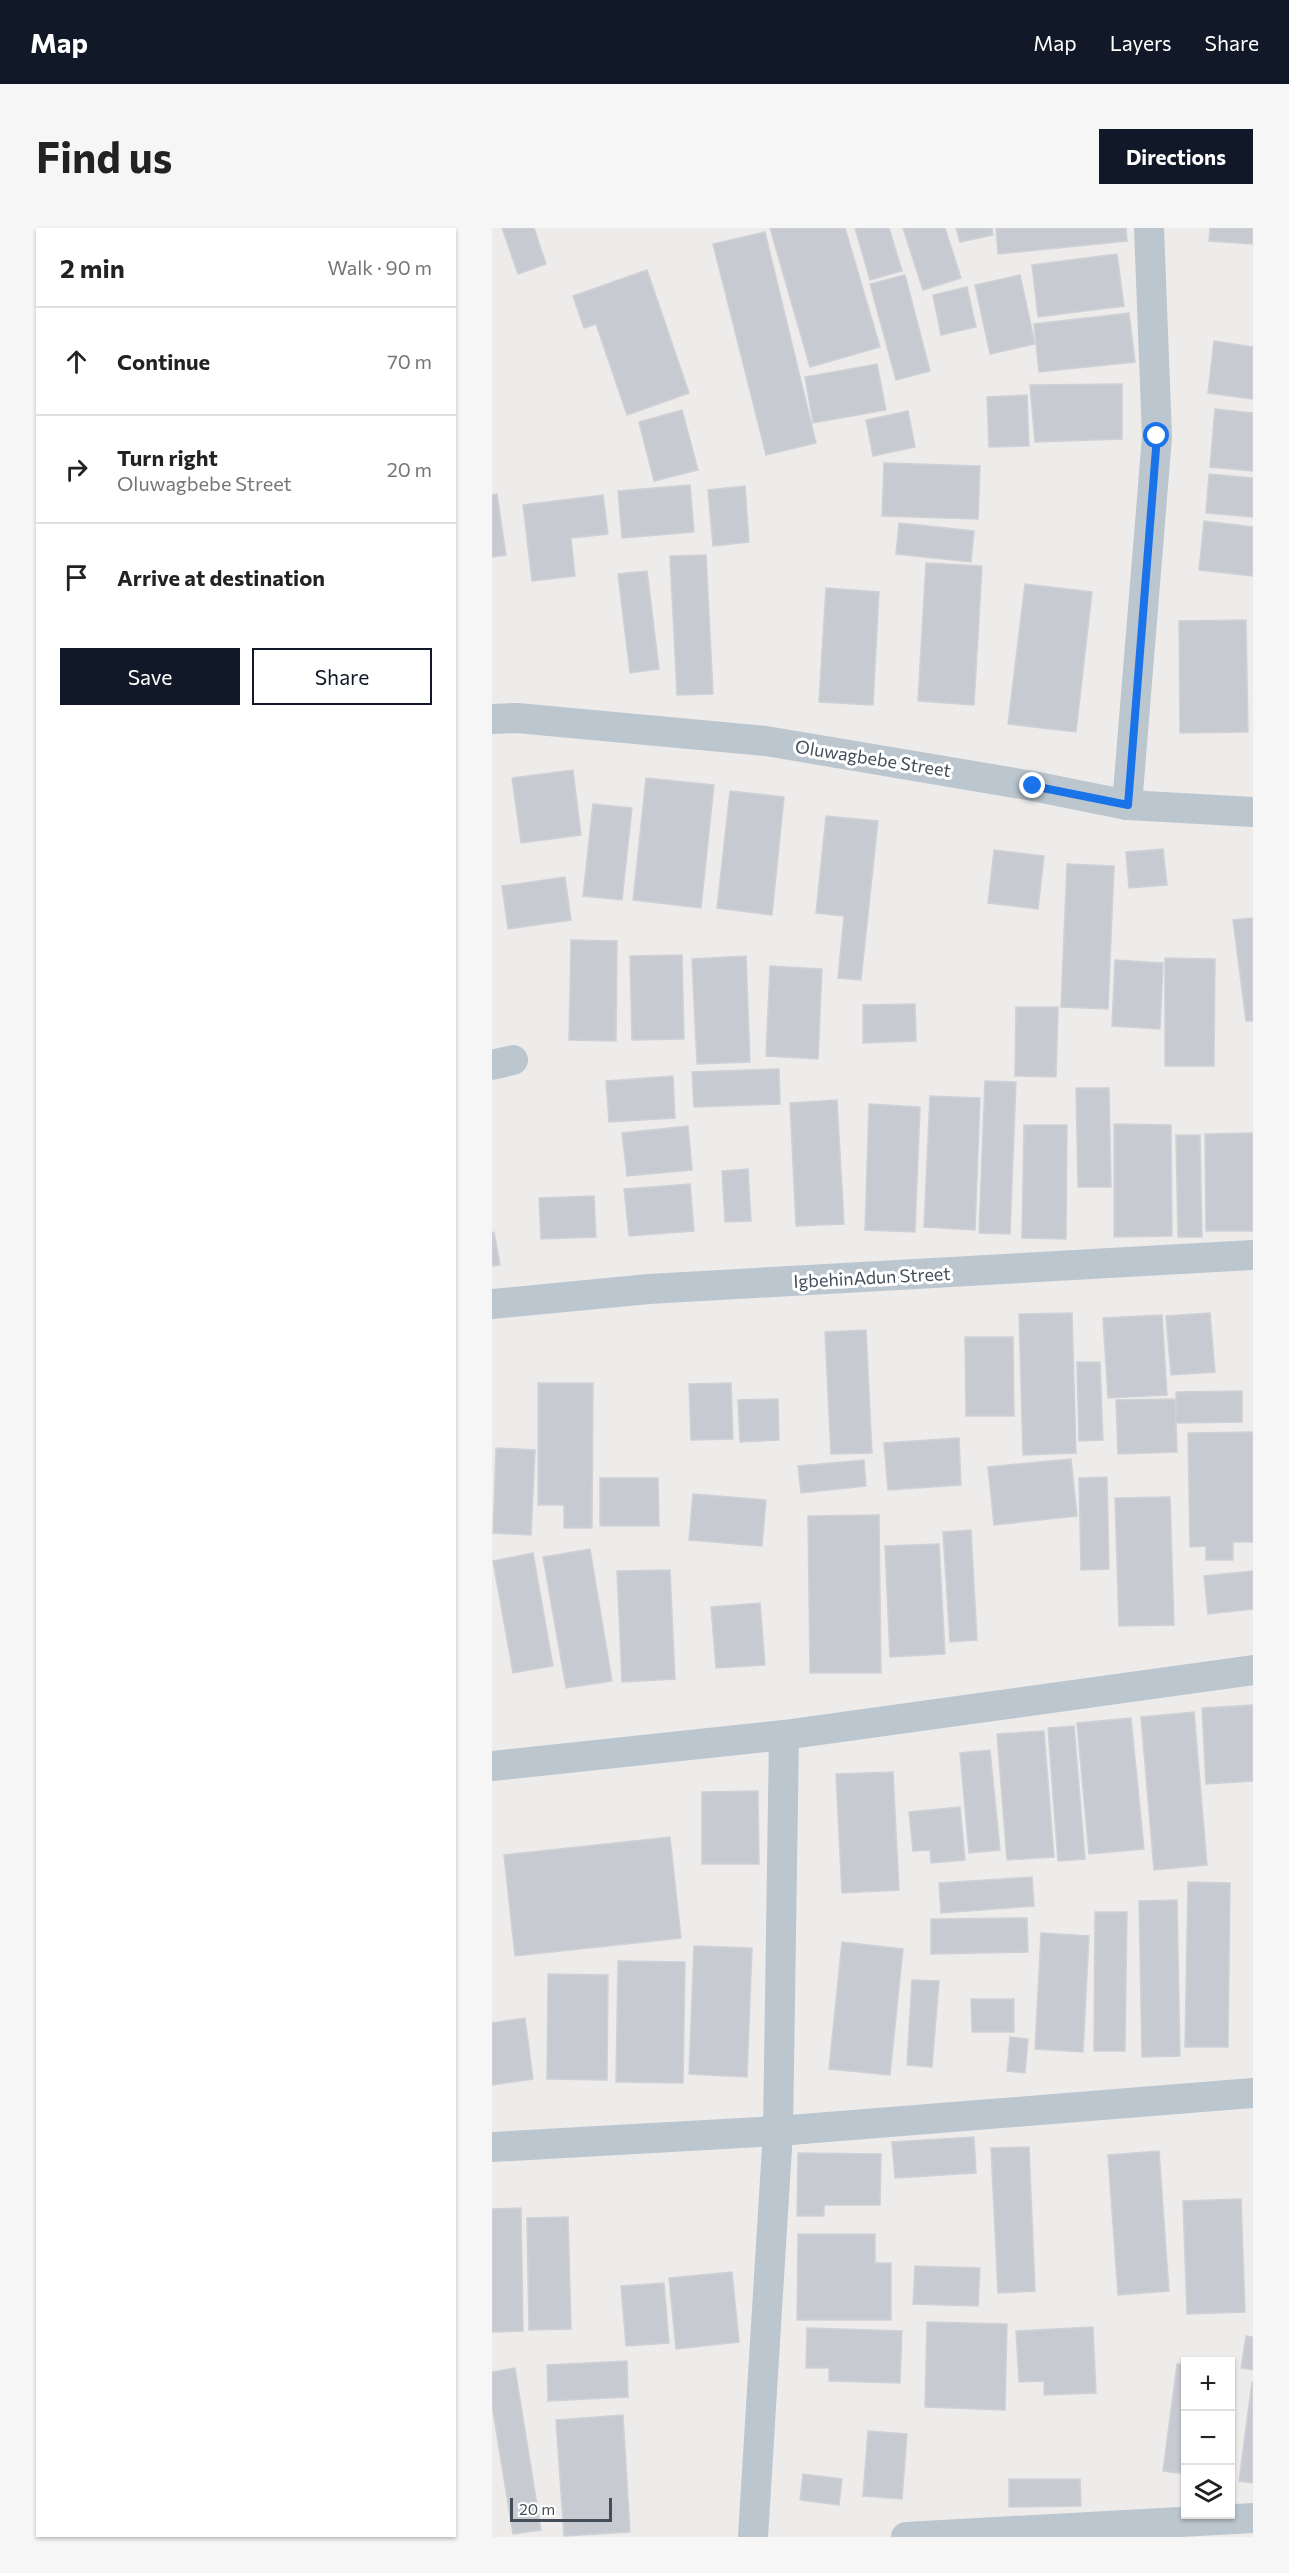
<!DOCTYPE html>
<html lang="en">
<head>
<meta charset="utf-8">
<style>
  body { margin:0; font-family:Commissioner,sans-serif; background:#f6f6f6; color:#222 }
  .controls { position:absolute; right:18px; bottom:18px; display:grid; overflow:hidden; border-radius:0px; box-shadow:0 2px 4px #0004 }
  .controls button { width:54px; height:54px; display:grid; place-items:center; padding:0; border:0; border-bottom:2px solid #e0e0e0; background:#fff; color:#222; font:30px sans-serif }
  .scale { position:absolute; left:18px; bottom:15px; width:102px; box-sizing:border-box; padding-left:6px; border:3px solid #434e59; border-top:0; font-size:16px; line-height:21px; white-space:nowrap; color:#434e59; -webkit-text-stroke:4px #fff; paint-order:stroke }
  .stop { position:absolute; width:18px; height:18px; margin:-14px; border:4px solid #1a73e8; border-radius:50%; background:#fff }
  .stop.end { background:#1a73e8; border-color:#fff; box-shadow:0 2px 6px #0008 }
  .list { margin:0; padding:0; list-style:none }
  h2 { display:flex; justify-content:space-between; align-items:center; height:78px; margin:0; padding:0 24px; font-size:26px }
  h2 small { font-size:20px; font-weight:400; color:#767676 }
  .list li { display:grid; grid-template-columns:39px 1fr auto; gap:18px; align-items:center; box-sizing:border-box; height:108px; padding:0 24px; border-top:2px solid #e0e0e0 }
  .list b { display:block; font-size:22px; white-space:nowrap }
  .list p { margin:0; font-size:20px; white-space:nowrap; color:#767676 }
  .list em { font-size:20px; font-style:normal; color:#767676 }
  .actions { display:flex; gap:12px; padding:18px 24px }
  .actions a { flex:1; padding:14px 0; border:2px solid #111827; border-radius:0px; text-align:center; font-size:21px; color:#111827 }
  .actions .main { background:#111827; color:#fff }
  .icon { flex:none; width:33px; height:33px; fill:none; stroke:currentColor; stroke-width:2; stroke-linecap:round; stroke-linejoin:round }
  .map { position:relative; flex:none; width:761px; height:2309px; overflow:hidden; border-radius:0px }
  header { display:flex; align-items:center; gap:36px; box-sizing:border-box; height:84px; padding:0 30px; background:#111827; color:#fff }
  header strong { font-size:28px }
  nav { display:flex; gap:33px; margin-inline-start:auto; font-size:21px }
  .intro { display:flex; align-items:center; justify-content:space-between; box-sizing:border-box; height:144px; padding:0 36px }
  h1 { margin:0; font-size:42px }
  .button { padding:15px 27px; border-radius:0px; background:#111827; color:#fff; font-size:21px; font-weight:700 }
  main { display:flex; gap:36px; padding:0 36px }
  aside { flex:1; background:#fff; border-radius:0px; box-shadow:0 2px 4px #0004 }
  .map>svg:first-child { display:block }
  .building { fill:#c7cad1; stroke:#cfd1d7; stroke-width:1.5 }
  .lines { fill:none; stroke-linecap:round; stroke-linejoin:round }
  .minor { stroke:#bbc6cf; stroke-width:30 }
  .route { stroke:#1a73e8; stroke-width:8 }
  .labels { text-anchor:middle; stroke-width:6; stroke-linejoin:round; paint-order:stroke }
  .street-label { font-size:18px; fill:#434e59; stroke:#fff }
</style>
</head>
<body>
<header>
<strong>Map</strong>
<nav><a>Map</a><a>Layers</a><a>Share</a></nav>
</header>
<div class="intro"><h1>Find us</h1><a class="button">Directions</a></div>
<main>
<aside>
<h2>2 min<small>Walk · 90 m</small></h2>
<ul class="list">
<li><svg class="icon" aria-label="ahead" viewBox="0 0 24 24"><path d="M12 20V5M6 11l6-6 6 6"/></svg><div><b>Continue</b></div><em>70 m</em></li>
<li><svg class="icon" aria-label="right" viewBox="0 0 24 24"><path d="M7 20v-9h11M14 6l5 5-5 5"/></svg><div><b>Turn right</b><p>Oluwagbebe Street</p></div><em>20 m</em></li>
<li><svg class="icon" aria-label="arrive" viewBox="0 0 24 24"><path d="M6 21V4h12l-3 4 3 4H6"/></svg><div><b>Arrive at destination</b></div></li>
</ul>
<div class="actions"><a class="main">Save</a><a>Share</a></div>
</aside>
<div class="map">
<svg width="761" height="2309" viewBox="0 0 761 2309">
  <rect width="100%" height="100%" fill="#eeebeb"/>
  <g class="building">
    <polygon points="10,0 42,0 54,36 26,46"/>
    <polygon points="278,0 353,0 388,119 318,139"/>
    <polygon points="363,0 397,0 410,43 378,52"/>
    <polygon points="411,0 453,0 469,50 431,62"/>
    <polygon points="464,0 500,0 501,7 468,14"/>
    <polygon points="504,0 634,0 635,13 506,26"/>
    <polygon points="718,0 761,0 761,16 717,13"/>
    <polygon points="273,4 324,215 274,227 221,16"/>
    <polygon points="625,26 632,78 546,89 540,37"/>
    <polygon points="155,42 197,165 135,187 104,96 92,100 81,68"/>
    <polygon points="413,47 438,143 404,152 378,56"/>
    <polygon points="528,47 543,116 498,126 483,57"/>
    <polygon points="475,59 484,99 449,107 441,67"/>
    <polygon points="637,85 643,134 547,144 542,96"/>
    <polygon points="722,113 761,119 761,171 716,165"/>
    <polygon points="385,136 394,182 321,195 313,149"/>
    <polygon points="630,156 630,211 543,214 538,157"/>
    <polygon points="535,167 537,218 497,219 495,169"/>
    <polygon points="723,181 761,185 761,243 718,239"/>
    <polygon points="190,182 206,242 162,253 147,194"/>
    <polygon points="416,183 423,219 381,228 374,192"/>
    <polygon points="392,235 488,238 486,291 390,288"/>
    <polygon points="717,246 761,250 761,289 714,285"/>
    <polygon points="198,257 202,304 130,310 126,263"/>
    <polygon points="253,258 257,314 221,318 216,262"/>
    <polygon points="5,266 14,327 0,329 0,267"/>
    <polygon points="111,267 116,306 79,310 83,348 40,353 31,277"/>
    <polygon points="712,293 761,299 761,348 707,342"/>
    <polygon points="407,295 482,303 479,334 404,326"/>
    <polygon points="214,327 221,466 185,467 178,328"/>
    <polygon points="434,335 490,338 482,477 426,473"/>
    <polygon points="155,343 167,441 138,445 126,346"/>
    <polygon points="533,356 600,364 584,504 516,496"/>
    <polygon points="334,360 387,364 381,477 327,474"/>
    <polygon points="754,392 756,504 688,505 687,393"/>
    <polygon points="81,542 89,607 29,615 20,550"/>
    <polygon points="154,550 222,557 209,680 141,672"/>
    <polygon points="238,563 292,569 280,687 225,680"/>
    <polygon points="101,576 140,580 130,672 91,668"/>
    <polygon points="334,588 386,593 369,752 346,750 352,688 324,685"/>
    <polygon points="671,621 675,657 637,660 634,624"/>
    <polygon points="502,622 552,628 546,681 496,675"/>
    <polygon points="575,636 622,638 616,781 569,779"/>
    <polygon points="73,649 79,692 16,701 10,658"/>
    <polygon points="761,690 761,793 754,793 741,692"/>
    <polygon points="79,712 125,713 124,813 77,812"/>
    <polygon points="190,727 192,811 140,812 138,728"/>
    <polygon points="254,728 258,834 205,836 200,731"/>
    <polygon points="673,730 723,731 722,838 673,838"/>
    <polygon points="623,732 671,735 668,801 620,798"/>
    <polygon points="278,738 330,741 326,831 274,828"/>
    <polygon points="423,776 424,813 371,815 371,777"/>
    <polygon points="524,779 566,779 564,849 523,848"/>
    <polygon points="287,841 288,876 202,879 200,844"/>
    <polygon points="181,848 183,890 117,894 114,853"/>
    <polygon points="493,853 524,854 518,1006 487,1005"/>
    <polygon points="584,860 617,860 619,959 586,959"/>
    <polygon points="438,868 488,870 483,1002 432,999"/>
    <polygon points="345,872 352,996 304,998 298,875"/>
    <polygon points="377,876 428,879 423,1004 373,1002"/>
    <polygon points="622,896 679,897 680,1008 622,1009"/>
    <polygon points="532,897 575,897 574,1011 530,1010"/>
    <polygon points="196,898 200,942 135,948 130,905"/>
    <polygon points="761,905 761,1003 714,1003 713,906"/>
    <polygon points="684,907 708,907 710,1009 686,1009"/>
    <polygon points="256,941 259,993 233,994 230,943"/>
    <polygon points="198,956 202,1003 137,1008 132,961"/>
    <polygon points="102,968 104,1009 49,1011 47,970"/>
    <polygon points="2,1004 8,1037 0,1038 0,1005"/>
    <polygon points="580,1085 584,1225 531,1227 527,1086"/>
    <polygon points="718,1085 723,1144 679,1147 674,1088"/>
    <polygon points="670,1087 675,1167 616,1170 611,1090"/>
    <polygon points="374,1102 380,1225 339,1226 333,1104"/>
    <polygon points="473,1109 521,1109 522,1188 474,1188"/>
    <polygon points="585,1134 608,1134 611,1212 587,1213"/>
    <polygon points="46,1155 101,1155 100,1300 72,1300 72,1277 46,1277"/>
    <polygon points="239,1155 241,1211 199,1212 197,1156"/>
    <polygon points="750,1163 750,1194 684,1195 684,1164"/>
    <polygon points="286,1171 287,1212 248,1214 246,1172"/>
    <polygon points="683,1171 685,1224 626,1226 624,1172"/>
    <polygon points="761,1204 761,1314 741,1314 741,1332 714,1332 714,1318 698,1319 696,1205"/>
    <polygon points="467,1210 469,1257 396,1262 392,1215"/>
    <polygon points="4,1220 43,1222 39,1307 1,1305"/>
    <polygon points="579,1231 585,1288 502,1297 496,1239"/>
    <polygon points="372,1232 374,1258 309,1265 306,1238"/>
    <polygon points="615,1249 617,1341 589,1342 587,1250"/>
    <polygon points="108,1250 166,1250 167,1298 108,1298"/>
    <polygon points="201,1266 274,1272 270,1318 197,1312"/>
    <polygon points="678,1269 682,1397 627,1398 623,1270"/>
    <polygon points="387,1287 389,1445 318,1445 316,1288"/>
    <polygon points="479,1302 485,1412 458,1414 451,1304"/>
    <polygon points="447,1316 453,1426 398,1429 393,1318"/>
    <polygon points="98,1321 120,1453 74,1460 51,1329"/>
    <polygon points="41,1325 61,1438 21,1445 1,1333"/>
    <polygon points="178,1342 183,1451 130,1454 125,1343"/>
    <polygon points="761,1343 761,1381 716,1386 712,1348"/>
    <polygon points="268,1375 273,1437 224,1440 219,1379"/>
    <polygon points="761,1477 761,1553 714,1556 710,1480"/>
    <polygon points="702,1484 715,1637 662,1642 649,1489"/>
    <polygon points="639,1490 652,1621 597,1626 585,1495"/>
    <polygon points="582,1498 593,1631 566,1633 556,1500"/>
    <polygon points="552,1503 562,1629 515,1632 505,1506"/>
    <polygon points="498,1522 508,1622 477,1625 468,1525"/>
    <polygon points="401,1544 407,1662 350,1665 344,1546"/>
    <polygon points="266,1563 267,1636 210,1636 210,1564"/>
    <polygon points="468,1579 473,1632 439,1635 438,1622 421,1623 417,1584"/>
    <polygon points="178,1609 189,1710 23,1728 12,1627"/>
    <polygon points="540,1649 542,1678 449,1685 447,1655"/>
    <polygon points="696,1654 738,1655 736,1819 693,1819"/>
    <polygon points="685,1672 688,1828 650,1829 647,1673"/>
    <polygon points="603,1684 635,1684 633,1823 602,1823"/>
    <polygon points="535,1690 536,1724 439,1726 439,1691"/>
    <polygon points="549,1705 597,1708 591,1824 543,1821"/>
    <polygon points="350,1714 411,1721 398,1847 337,1841"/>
    <polygon points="202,1718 260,1720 255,1849 197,1846"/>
    <polygon points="126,1733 193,1734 191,1855 124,1854"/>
    <polygon points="56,1746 116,1747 115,1852 55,1851"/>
    <polygon points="420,1752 447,1753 440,1839 415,1837"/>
    <polygon points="479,1771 522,1771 522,1804 480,1804"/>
    <polygon points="33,1790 41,1851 0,1857 0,1795"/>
    <polygon points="518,1809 536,1811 533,1845 515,1843"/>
    <polygon points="482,1909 484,1945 403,1950 400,1914"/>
    <polygon points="537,1919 543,2063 506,2065 499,1920"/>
    <polygon points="667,1923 677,2063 626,2067 616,1927"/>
    <polygon points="306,1925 389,1926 388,1977 332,1977 332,1988 305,1988"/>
    <polygon points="749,1971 753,2084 695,2086 691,1973"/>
    <polygon points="29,1980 31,2103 0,2104 0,1981"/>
    <polygon points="76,1989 79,2101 37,2102 35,1990"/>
    <polygon points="306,2006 383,2006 383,2035 399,2035 399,2092 305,2092"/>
    <polygon points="423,2038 488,2040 486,2078 421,2076"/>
    <polygon points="240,2044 247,2114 184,2121 177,2050"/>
    <polygon points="172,2055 177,2115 134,2118 129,2058"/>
    <polygon points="435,2094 515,2096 513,2182 433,2179"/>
    <polygon points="601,2099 604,2165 552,2167 552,2153 527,2154 524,2103"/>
    <polygon points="315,2100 410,2103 408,2155 337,2153 337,2140 314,2140"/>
    <polygon points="754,2108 761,2109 761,2142 749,2140"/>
    <polygon points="135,2133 136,2169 56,2173 55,2137"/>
    <polygon points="685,2136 694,2137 694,2246 671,2243"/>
    <polygon points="23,2140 49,2302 21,2306 0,2177 0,2144"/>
    <polygon points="760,2154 761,2154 761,2255 747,2253"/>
    <polygon points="131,2187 138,2304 72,2308 64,2192"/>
    <polygon points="376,2203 415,2206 410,2271 371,2268"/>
    <polygon points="311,2246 350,2251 347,2277 308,2272"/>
    <polygon points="517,2251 588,2251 589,2278 517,2279"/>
  </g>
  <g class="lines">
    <g class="minor">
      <polyline points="0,491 25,490 274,513 541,558 635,577 761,584"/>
      <polyline points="635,577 665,209 657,0"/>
      <polyline points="0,837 21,832"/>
      <polyline points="0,1076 157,1061 761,1027"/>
      <polyline points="0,1538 292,1507 761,1442"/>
      <polyline points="0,1919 286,1903 761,1865"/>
      <polyline points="261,2309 286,1903 292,1507"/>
      <polyline points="414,2309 761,2290"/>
    </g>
  </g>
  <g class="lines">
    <polyline class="route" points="541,558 636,577 665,208"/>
  </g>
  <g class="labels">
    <g class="street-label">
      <text transform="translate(381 531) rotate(9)" y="6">Oluwagbebe Street</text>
      <text transform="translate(380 1050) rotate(-3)" y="6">IgbehinAdun Street</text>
    </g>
  </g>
</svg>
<div class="controls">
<button>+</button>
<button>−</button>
<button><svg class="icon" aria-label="layers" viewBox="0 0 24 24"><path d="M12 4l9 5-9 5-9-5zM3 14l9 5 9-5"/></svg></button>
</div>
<div class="scale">20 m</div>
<div class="stop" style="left:665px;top:208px"></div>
<div class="stop end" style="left:541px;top:558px"></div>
</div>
</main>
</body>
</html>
